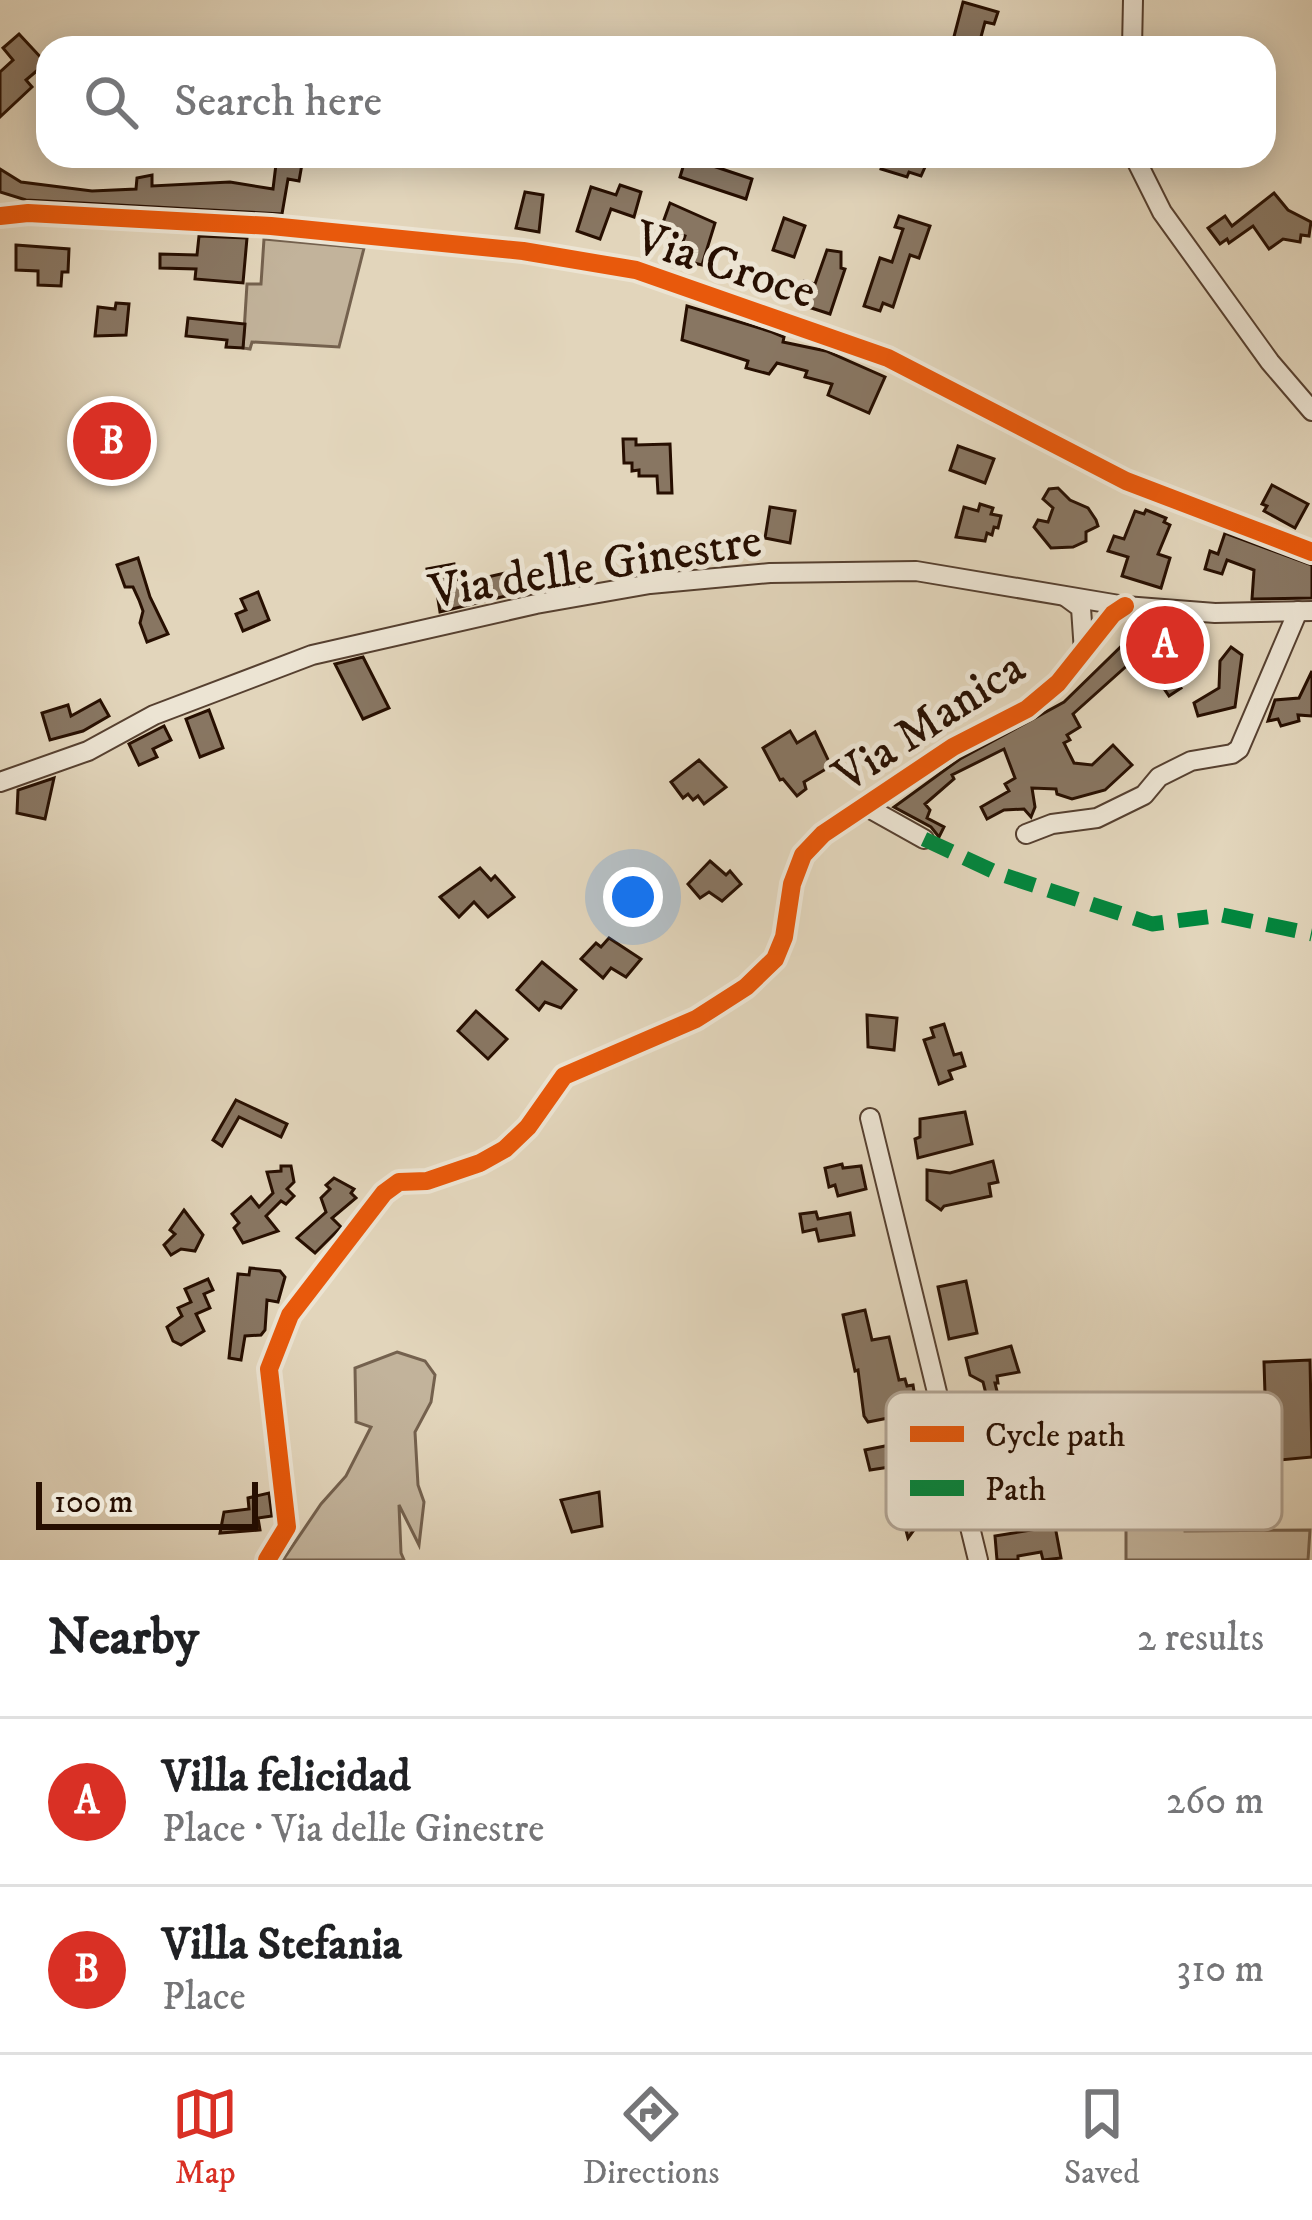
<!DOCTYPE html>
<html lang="en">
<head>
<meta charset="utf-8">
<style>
  body { margin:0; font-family:"IM FELL DW Pica",serif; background:#f2f2f2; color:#202124 }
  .scale { position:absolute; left:36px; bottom:30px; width:222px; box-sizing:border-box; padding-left:12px; border:6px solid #270f01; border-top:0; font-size:33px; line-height:42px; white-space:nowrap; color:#270f01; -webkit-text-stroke:9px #ece4d3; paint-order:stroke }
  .you { position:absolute; left:633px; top:897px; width:42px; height:42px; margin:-30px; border:9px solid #fff; border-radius:50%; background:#1a73e8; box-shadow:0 0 0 18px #1a73e833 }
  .badge { display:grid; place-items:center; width:78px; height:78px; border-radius:50%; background:#d93025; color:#fff; font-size:39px; font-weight:700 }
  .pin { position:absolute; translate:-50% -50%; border:6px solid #fff; box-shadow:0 3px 12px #0006 }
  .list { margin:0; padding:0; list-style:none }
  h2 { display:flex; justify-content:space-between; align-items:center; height:156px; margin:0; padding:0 48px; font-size:51px }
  h2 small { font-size:39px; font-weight:400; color:#757577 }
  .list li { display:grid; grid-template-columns:78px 1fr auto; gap:36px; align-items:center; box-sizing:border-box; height:168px; padding:0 48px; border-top:3px solid #e0e0e0 }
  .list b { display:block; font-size:45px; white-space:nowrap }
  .list p { margin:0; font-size:39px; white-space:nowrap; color:#757577 }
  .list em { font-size:39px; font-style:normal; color:#757577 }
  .icon { flex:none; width:66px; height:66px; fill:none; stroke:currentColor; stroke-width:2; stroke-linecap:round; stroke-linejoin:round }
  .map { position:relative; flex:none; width:1312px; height:1560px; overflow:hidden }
  .search { position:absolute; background:#fff; box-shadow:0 6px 30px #0003; left:36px; right:36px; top:36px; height:132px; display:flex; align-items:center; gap:30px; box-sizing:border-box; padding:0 42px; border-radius:36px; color:#757577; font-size:45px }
  .sheet { height:492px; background:#fff }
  nav { display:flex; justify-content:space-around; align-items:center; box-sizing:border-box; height:168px; border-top:3px solid #e0e0e0; background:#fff; font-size:33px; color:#757577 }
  nav a { display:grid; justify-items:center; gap:6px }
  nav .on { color:#d93025 }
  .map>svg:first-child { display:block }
  .green { fill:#c2b39b; stroke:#74614e; stroke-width:3 }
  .building { fill:#887662; stroke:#270f01; stroke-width:3 }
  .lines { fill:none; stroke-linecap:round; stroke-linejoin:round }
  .minor-casing { stroke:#564030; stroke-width:22 }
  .minor { stroke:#ece4d3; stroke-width:18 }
  .quiet { stroke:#00873e; stroke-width:15; stroke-dasharray:30 15; stroke-linecap:butt }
  .cycleway-casing { stroke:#ece4d3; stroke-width:26 }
  .cycleway { stroke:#e8590c; stroke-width:18 }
  .labels { text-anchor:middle; stroke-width:10; stroke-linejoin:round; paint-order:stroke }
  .street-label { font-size:48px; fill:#270f01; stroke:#ece4d3 }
  .key { fill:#ece4d3; stroke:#b1a494; stroke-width:3 }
  .key-label { font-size:33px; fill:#270f01 }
</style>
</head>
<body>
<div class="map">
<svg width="1312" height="1560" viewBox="0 0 1312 1560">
  <rect width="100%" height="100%" fill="#e2d5bb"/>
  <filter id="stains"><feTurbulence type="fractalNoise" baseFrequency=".00167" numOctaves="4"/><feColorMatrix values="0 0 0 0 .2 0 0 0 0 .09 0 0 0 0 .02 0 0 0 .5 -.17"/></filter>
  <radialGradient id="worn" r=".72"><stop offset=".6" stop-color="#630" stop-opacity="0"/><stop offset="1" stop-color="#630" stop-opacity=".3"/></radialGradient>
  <g class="green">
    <polygon points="264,239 364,248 339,347 252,342 250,349 243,348 247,284 261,284"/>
    <polygon points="397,1352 425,1361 435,1375 431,1402 415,1432 418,1485 424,1502 419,1545 399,1505 401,1553 404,1560 283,1560 321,1504 346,1476 371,1427 356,1422 355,1368"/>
    <polygon points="1184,1516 1185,1531 1310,1530 1308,1560 1126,1560 1126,1517"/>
  </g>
  <g class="building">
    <polygon points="963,2 998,12 994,24 985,22 978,48 951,48"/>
    <polygon points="19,34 46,63 26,80 32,87 0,117 0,72 13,60 3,48"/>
    <polygon points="277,156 288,156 288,159 302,164 299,181 288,179 282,214 26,200 0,192 0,169 21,182 92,191 136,189 137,178 152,175 152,186 230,182 273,189"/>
    <polygon points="885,156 930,156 921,176 909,172 907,177 881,169"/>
    <polygon points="686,157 752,179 746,199 680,177"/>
    <polygon points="620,185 641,192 634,217 611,209 600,239 577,231 591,187 616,195"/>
    <polygon points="525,192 543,195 539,232 516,228"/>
    <polygon points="1274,193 1288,210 1311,222 1309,236 1301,235 1300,242 1283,239 1269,249 1253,226 1229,243 1227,239 1220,244 1208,228 1225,216 1232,226"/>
    <polygon points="670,203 715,223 702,265 677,259 685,236 661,228"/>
    <polygon points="899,216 930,226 919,258 910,255 893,307 883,303 880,311 864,306 880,258 892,262 903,229 895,227"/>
    <polygon points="784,218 805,226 794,257 773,250"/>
    <polygon points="199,236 247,238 243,283 195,279 196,269 160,268 160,254 197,255"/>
    <polygon points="16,245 69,249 68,272 62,272 61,286 38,285 38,271 16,270"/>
    <polygon points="827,250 841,252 841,268 845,269 830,314 796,303 804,281 815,284"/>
    <polygon points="116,303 129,304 126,335 95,336 98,307 115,309"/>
    <polygon points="687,306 772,332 784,337 783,342 826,351 885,377 869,413 828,395 832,384 805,377 807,371 777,363 769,374 746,368 748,361 682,340"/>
    <polygon points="188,318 245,324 243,348 226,347 227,340 186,336"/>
    <polygon points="97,420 132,425 126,461 92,456"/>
    <polygon points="623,439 636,439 636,445 670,444 672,493 658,493 657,476 639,476 639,470 632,471 632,463 624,463"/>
    <polygon points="958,446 994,459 985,483 950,470"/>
    <polygon points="1272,485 1308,504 1295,528 1264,511 1267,506 1262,504"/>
    <polygon points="1058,488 1070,500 1088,508 1096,520 1098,526 1086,532 1086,541 1073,547 1051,548 1034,527 1038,520 1048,522 1053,508 1043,499 1049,489"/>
    <polygon points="980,504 993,508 991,514 1001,516 998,528 994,527 992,535 987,533 985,541 956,537 964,507 978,511"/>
    <polygon points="770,507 795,511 790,543 765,538"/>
    <polygon points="1146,510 1166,518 1164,522 1170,525 1158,554 1170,558 1161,588 1122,576 1128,557 1108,551 1114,536 1124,539 1135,511 1144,514"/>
    <polygon points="1225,533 1312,565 1312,598 1252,599 1254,570 1227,560 1222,574 1205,569 1210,551 1218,554"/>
    <polygon points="138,558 150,597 168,634 147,642 140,623 143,611 139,600 133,587 125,587 117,565"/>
    <polygon points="454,564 457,584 505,573 510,595 440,612 435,580 429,580 427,569"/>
    <polygon points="258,592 269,620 243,631 236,614 246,610 241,599"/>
    <polygon points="1151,622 1169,623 1172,628 1178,669 1169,670 1181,688 1169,696 1154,674 1150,645 1073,714 1080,727 1067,735 1070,740 1064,743 1074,763 1092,765 1113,745 1132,765 1105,790 1072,799 1057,794 1056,789 1032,788 1035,807 1031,817 1024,809 1004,810 987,819 981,807 1009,791 1005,784 1015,778 1004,749 952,775 954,779 925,804 930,810 927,818 944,827 939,837 931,827 894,807 960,759 1064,702 1141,627"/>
    <polygon points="1231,647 1242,655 1235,707 1198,716 1194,703 1219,688 1220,661"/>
    <polygon points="363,657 389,708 363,719 335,664"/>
    <polygon points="1312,671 1312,716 1298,715 1299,721 1281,726 1278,719 1268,721 1275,700 1299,698"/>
    <polygon points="100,700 109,716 83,731 50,740 42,713 68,705 71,716"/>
    <polygon points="209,710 223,748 200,757 186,719"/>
    <polygon points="164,726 171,740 153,749 157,757 139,765 129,744"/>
    <polygon points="790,731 797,743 815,732 831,766 804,782 806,789 797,796 783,779 780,780 763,748"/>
    <polygon points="699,760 726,787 704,804 698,796 693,800 688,794 683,798 671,782"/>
    <polygon points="54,778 45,819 17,813 18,790"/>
    <polygon points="710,861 726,875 730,871 741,884 722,901 709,892 700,898 688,884"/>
    <polygon points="480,868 491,880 495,876 514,897 488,917 474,902 459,917 440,897"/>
    <polygon points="609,938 641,959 626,977 611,968 603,978 581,959 596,943 601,947"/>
    <polygon points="542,962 576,990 561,1008 545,1002 539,1010 517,990"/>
    <polygon points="476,1011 507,1039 488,1059 458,1031"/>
    <polygon points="867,1015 897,1018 894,1050 868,1047"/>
    <polygon points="944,1024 954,1055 961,1053 965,1066 949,1071 952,1079 939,1084 924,1040 934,1037 931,1028"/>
    <polygon points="236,1100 287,1124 281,1137 239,1117 222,1146 213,1140"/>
    <polygon points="965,1112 972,1144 918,1158 915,1139 920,1137 920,1119"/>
    <polygon points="993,1161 998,1182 989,1184 991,1196 944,1206 941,1210 927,1200 927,1170 950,1173"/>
    <polygon points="842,1164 843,1168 861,1166 866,1189 838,1196 835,1185 829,1187 825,1168"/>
    <polygon points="281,1166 291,1166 294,1182 287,1189 294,1196 286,1204 281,1201 266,1216 278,1231 243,1243 234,1228 239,1223 232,1214 251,1197 259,1207 273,1193 267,1172 281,1171"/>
    <polygon points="334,1178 354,1189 351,1193 356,1198 332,1218 341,1227 315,1253 297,1238 326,1212 321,1198 330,1189 326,1185"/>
    <polygon points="184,1210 203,1235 195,1251 181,1249 171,1255 164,1245 175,1234 170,1230"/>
    <polygon points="816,1212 818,1219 850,1213 854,1235 819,1241 816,1229 803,1232 800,1214"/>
    <polygon points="250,1268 280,1271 285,1277 278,1302 267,1300 265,1330 261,1335 245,1336 241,1360 229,1358 238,1274 249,1275"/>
    <polygon points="208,1279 213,1290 204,1294 210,1308 196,1314 204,1331 181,1345 173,1341 167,1327 182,1316 178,1308 191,1302 185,1289"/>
    <polygon points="966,1281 977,1333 949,1339 938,1287"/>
    <polygon points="865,1310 872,1340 889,1337 899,1380 905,1379 907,1386 913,1385 916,1404 912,1405 913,1413 868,1422 864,1416 858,1370 855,1371 843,1315"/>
    <polygon points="1011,1346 1019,1372 997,1376 998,1383 995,1383 1001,1407 1031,1399 1041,1434 1018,1440 1034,1502 1007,1511 1006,1506 993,1510 989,1494 994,1492 983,1450 978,1452 968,1419 974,1418 972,1411 989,1406 983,1382 970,1375 966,1358"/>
    <polygon points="1310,1360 1312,1457 1279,1460 1279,1466 1265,1469 1257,1454 1256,1427 1266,1427 1264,1362"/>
    <polygon points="910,1441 911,1448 918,1446 922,1462 870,1470 865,1450"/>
    <polygon points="911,1491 921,1496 918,1499 925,1515 908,1538 901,1511 890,1514 887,1498"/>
    <polygon points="599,1492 602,1526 572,1532 561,1500"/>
    <polygon points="269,1493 272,1516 258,1518 260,1530 220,1533 224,1512 249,1509 248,1498"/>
    <polygon points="1055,1526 1061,1558 1043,1560 1041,1552 1018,1556 1018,1560 997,1560 995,1536"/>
  </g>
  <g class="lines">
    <defs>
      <g id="minor">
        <polyline points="1132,48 1133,0"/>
        <polyline points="1134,156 1162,212 1270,362 1312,411"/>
        <polyline points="0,216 28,213 271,226 523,251 636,270 888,358 1126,481 1312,552"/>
        <polyline points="1066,597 1081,608 1084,652"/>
        <polyline points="0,782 88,751 154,715 312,655 536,604 650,584 770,573 916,571 1125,606 1215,613 1312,611"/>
        <polyline points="865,806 924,839"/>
        <polyline points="1026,834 1052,824 1097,818 1144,795 1159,777 1191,761 1232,754 1239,749 1298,611"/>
        <polyline points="870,1118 978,1560"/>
        <polyline points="267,1560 287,1527 269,1369 290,1315 384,1193 399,1182 427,1181 480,1163 505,1149 528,1127 564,1076 696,1019 746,987 775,959 784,937 792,884 803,855 823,834 953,747 1027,709 1058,683 1113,614 1125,606"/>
      </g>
    </defs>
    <use href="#minor" class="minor-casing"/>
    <use href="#minor" class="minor"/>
    <polyline class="quiet" points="924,839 997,873 1152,924 1222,915 1312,934"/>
    <defs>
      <g id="cycleway">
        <polyline points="0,216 28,213 271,226 523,251 636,270 888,358 1126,481 1312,552"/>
        <polyline points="267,1560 287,1527 269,1369 290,1315 384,1193 399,1182 427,1181 480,1163 505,1149 528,1127 564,1076 696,1019 746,987 775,959 784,937 792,884 803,855 823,834 953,747 1027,709 1058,683 1113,614 1125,606"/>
      </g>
    </defs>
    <use href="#cycleway" class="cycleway-casing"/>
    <use href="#cycleway" class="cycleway"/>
  </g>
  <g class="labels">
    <g class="street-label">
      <text transform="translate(726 263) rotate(18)" y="17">Via Croce</text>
      <text transform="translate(595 564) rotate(-9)" y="17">Via delle Ginestre</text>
      <text transform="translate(928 720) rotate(-33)" y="17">Via Manica</text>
    </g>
  </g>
  <rect x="886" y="1392" width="396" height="138" rx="18" class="key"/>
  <rect x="910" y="1426" width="54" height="16" fill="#e8590c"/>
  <rect x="910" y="1480" width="54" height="16" fill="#00873e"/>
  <g class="key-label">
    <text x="985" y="1446">Cycle path</text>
    <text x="985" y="1500">Path</text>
  </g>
  <rect width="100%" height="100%" filter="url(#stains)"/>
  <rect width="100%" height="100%" fill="url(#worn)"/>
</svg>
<div class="scale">100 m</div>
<div class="you"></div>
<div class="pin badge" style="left:1165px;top:645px">A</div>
<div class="pin badge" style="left:112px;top:441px">B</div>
<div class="search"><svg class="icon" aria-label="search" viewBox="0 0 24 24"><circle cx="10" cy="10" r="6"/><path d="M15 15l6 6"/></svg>Search here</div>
</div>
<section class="sheet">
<h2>Nearby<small>2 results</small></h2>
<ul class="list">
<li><span class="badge">A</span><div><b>Villa felicidad</b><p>Place · Via delle Ginestre</p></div><em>260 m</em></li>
<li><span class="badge">B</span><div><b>Villa Stefania</b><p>Place</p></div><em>310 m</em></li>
</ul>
</section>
<nav>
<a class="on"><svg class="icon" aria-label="map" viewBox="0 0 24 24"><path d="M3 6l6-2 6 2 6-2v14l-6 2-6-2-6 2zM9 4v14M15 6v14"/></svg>Map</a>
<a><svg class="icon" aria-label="directions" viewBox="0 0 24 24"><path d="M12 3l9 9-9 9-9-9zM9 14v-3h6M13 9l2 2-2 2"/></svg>Directions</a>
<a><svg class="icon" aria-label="saved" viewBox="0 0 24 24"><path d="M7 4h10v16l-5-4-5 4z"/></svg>Saved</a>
</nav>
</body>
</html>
